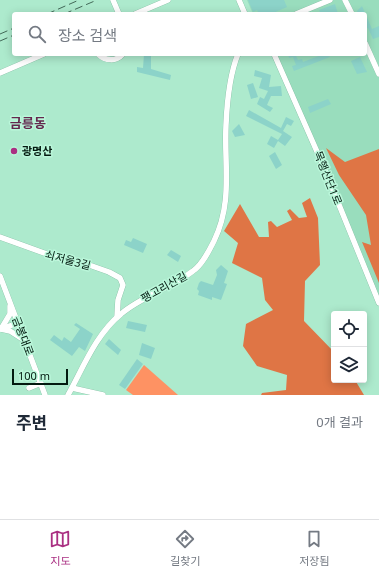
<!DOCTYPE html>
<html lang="ko">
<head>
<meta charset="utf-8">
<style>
  body { margin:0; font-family:"Noto Sans","Noto Sans KR",sans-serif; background:#f6f6f7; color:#1f2937 }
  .controls { position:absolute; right:12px; bottom:12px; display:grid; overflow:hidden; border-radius:4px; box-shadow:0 2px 10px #0003 }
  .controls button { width:36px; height:36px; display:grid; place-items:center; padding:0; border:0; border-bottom:1px solid #e0e1e3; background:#fff; color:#1f2937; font:20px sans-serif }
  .scale { position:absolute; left:12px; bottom:10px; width:56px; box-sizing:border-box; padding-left:4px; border:2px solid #031a10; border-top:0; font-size:11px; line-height:14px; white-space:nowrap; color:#031a10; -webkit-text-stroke:3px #baf7da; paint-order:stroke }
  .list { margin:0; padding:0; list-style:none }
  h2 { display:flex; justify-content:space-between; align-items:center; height:52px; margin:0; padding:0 16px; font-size:17px }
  h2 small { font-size:13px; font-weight:400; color:#747a83 }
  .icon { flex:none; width:22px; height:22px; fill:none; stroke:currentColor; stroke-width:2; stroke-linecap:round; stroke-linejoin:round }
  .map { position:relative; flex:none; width:379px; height:395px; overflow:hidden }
  .search { position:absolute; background:#fff; box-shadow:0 2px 10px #0003; left:12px; right:12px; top:12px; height:44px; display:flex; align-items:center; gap:10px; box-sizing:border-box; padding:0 14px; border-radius:4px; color:#747a83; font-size:15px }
  .sheet { height:124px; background:#fff }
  nav { display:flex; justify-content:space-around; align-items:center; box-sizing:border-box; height:56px; border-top:1px solid #e0e1e3; background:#fff; font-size:11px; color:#747a83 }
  nav a { display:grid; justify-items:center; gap:2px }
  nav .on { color:#aa2f82 }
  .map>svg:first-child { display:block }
  .built { fill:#99ddbd }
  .green { fill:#fe9263 }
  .forest { fill:#df7545 }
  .building { fill:#8cd3c9 }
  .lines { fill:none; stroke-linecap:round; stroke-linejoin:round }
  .minor-casing { stroke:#7cb79c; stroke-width:6 }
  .minor { stroke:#fff; stroke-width:5.5 }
  .rail { stroke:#436958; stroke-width:1; stroke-dasharray:8 4; stroke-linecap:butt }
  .poi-dot { fill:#aa2f82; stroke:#baf7da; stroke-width:1.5 }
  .labels { text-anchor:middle; stroke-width:3; stroke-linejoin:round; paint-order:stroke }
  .poi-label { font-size:11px; font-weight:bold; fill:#031a10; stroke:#baf7da; text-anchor:start }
  .street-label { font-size:11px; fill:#031a10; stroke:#baf7da }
  .quarter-label { font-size:13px; font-weight:bold; fill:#63274d; stroke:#baf7da }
</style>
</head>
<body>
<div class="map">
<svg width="379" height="395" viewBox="0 0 379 395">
  <rect width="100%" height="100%" fill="#adeacd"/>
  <polygon class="built" points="247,0 379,0 379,300 272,54 365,54 365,14 253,14"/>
  <polygon class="green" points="144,365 178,395 133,395 126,390"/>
  <g class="forest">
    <polygon points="326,148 345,162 379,149 379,283 362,242 371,245 366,215 339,175"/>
    <polygon points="310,198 318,218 320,265 305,281 304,321 334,352 334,380 355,380 364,395 261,395 262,393 286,390 287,375 257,366 243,346 246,324 273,310 265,300 262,278 232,263 238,243 224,231 240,204 259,237 269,237 268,222 271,221 277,227 292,220 287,211 290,209 299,218 307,217 302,203"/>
  </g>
  <g class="building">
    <polygon points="248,0 284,0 287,7 271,14 259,14 257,10 253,12"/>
    <polygon points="335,4 338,14 321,14 319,10"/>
    <polygon points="362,6 372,29 379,26 379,37 373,39 368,28 365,29 365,14 358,14 357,11"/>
    <polygon points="144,54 151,54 151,69 171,75 170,80 137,72 137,67 143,68"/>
    <polygon points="288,54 299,54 296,56 298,60 302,59 303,62 324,54 328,54 330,57 294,71 292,66 296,65 293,57 289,58"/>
    <polygon points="360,57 367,72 357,74 351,61"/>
    <polygon points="255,70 271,75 269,87 281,86 282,96 271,96 267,105 273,108 270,112 257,104 260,97 264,99 268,91 259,88 262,78 254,76"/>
    <polygon points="253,83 258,97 251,99 247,85"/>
    <polygon points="328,99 331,104 310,113 308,107"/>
    <polygon points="249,110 281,128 286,117 294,121 291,126 287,124 283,131 292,137 285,146 278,141 274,148 267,144 271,136 278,140 282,134 246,116"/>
    <polygon points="239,124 245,135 235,137 232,131"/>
    <polygon points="275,152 282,165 276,169 269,156"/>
    <polygon points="133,238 147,244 143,253 124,245 126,240 131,242"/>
    <polygon points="171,250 181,256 178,262 167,255"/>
    <polygon points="221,265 228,271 224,283 227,284 221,300 212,297 212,300 198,295 199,291 197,289 199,283 201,281 213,285 217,275 216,270"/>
    <polygon points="128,321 147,325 145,332 126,328"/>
    <polygon points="76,323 93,334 85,351 79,347 72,356 50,340 54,335 62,341 64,337 71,342 80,329 74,325"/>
    <polygon points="109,339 121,350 118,355 105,344"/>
    <polygon points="142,343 155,348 151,359 139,355"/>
    <polygon points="137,359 143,364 125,389 119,385"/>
  </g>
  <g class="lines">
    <defs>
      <g id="minor">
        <polyline points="113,0 119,14"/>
        <polyline points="239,0 245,14"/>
        <polyline points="345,0 352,14"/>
        <polyline points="135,14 168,0"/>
        <polyline points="296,14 330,0"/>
        <polyline points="365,43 379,74"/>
        <path d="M98,54C105,61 116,62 123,54"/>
        <polyline points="274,54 322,163 379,303"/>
        <polyline points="0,73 44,54"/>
        <polyline points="0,237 58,258 75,260 109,272 120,278 123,285 118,300 117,317"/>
        <polyline points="0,276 45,395"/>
        <polyline points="10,306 10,314 1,329 10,331 24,340"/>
        <polyline points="1,329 18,323"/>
        <polyline points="29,388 41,383"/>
        <polyline points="72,388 103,395"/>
        <path d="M68,395C83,368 96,334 121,314C142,296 171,288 193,271C202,265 209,251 214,241C233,202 224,166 226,125C227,102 229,76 238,54"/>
      </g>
    </defs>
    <use href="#minor" class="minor-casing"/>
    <use href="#minor" class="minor"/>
    <g class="rail">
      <polyline points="47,14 79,0"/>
      <polyline points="64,14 97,0"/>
      <polyline points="0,34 14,28"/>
      <polyline points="0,41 14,35"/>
    </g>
  </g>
  <circle class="poi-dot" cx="14" cy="151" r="4"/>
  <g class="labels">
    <g class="poi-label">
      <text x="22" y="155">광명산</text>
    </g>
    <g class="street-label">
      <text transform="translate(328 178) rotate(68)" y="4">목행산단1로</text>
      <text transform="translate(68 260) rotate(15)" y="4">쇠저울3길</text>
      <text transform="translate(164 287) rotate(-29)" y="4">팽고리산길</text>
      <text transform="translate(23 336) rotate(69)" y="4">금봉대로</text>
    </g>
    <g class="quarter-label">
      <text x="28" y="128">금릉동</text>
    </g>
  </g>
</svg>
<div class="controls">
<button><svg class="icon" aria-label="locate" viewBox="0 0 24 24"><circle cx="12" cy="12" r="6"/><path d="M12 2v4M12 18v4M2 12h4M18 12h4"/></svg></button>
<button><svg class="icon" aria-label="layers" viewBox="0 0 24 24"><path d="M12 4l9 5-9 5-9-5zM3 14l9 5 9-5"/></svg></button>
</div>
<div class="scale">100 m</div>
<div class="search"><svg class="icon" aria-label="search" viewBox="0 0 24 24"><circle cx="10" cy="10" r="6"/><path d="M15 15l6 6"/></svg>장소 검색</div>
</div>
<section class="sheet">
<h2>주변<small>0개 결과</small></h2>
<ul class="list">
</ul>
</section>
<nav>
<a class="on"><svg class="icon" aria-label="map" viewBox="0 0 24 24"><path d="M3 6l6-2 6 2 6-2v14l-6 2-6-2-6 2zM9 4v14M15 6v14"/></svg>지도</a>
<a><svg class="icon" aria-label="directions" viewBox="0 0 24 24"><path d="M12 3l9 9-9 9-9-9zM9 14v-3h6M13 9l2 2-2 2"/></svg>길찾기</a>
<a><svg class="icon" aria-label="saved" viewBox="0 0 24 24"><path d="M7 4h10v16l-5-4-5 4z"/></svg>저장됨</a>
</nav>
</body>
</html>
